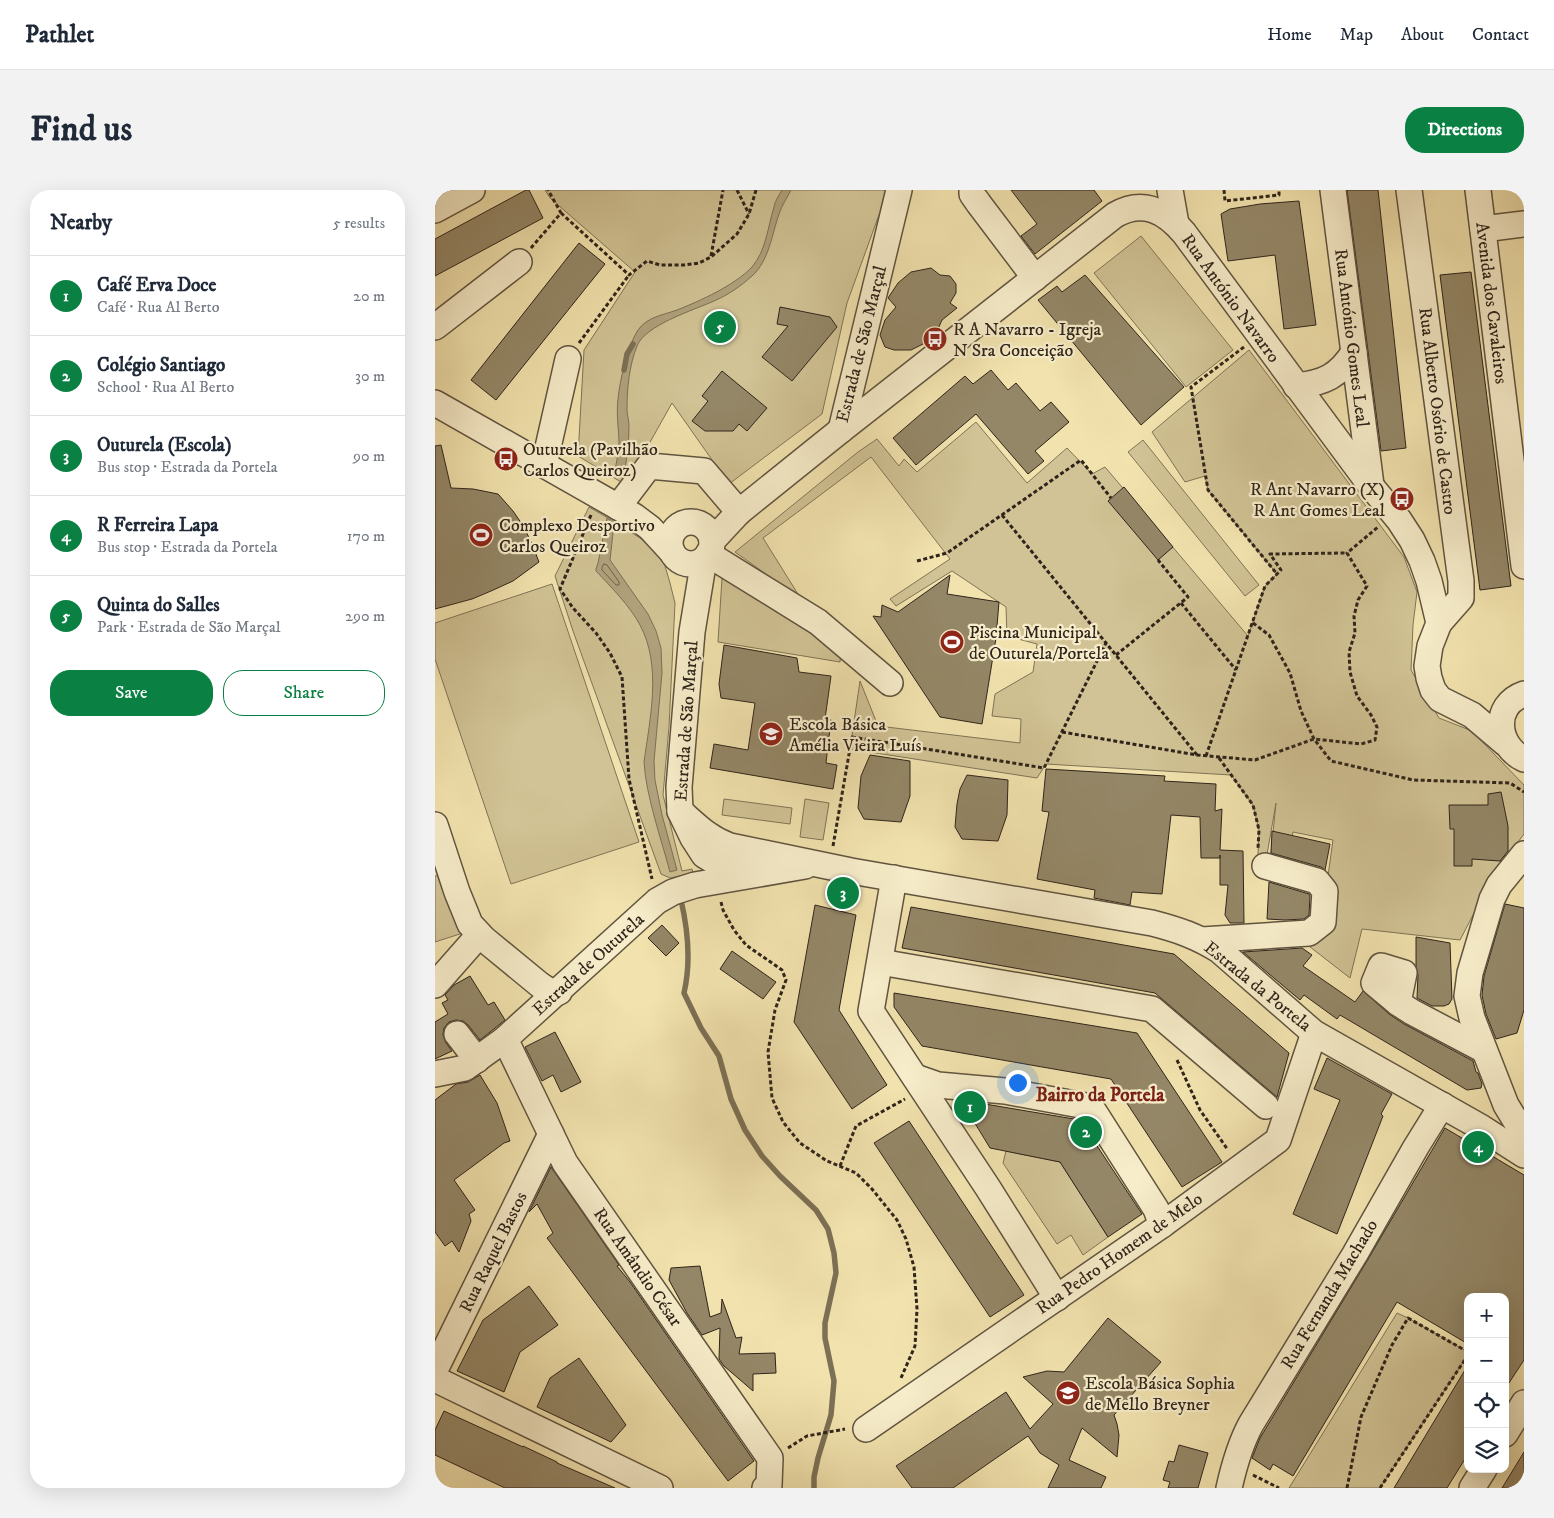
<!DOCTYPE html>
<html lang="en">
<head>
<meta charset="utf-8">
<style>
  body { margin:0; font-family:"IM FELL DW Pica",serif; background:#f2f2f3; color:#1f2937 }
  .controls { position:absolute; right:15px; bottom:15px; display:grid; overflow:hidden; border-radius:10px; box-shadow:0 5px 20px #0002 }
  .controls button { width:45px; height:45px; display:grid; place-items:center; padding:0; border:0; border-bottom:1px solid #e0e1e3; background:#fff; color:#1f2937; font:25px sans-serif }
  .you { position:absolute; left:582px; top:892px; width:18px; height:18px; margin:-12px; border:4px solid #fff; border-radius:50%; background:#1a73e8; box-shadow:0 0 0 8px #1a73e833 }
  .badge { display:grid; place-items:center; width:32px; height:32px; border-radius:50%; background:#0b8043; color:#fff; font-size:16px; font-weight:700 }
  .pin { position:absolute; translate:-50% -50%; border:2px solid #fff; box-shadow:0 1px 5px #0006 }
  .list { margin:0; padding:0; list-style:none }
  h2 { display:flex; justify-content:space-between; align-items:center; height:65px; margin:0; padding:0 20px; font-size:21px }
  h2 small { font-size:16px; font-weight:400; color:#747a83 }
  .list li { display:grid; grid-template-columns:32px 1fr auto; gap:15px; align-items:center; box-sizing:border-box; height:80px; padding:0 20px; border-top:1px solid #e0e1e3 }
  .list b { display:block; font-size:19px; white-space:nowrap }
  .list p { margin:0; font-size:16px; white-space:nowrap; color:#747a83 }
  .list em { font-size:16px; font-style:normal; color:#747a83 }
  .actions { display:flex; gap:10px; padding:15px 20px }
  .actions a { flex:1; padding:11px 0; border:1px solid #0b8043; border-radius:20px; text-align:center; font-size:18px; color:#0b8043 }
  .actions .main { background:#0b8043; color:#fff }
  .icon { flex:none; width:28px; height:28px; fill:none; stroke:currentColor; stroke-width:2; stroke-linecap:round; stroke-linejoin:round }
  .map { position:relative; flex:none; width:1089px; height:1298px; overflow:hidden; border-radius:20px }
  header { display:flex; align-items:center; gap:30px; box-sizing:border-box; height:70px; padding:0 25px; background:#fff; border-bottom:1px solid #e0e1e3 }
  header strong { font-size:24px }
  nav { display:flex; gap:28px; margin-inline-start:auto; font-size:18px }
  .intro { display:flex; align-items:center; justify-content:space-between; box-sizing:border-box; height:120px; padding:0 30px }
  h1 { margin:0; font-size:35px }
  .button { padding:12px 22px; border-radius:20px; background:#0b8043; color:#fff; font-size:18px; font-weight:700 }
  main { display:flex; gap:30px; padding:0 30px }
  aside { flex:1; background:#fff; border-radius:20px; box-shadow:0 5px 20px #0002 }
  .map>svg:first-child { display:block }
  .green { fill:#d1c395; stroke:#807458 }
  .water { fill:#b0a27c; stroke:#7c7055 }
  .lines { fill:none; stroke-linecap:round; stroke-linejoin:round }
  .shore { stroke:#70634c; stroke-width:1 }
  .stream { stroke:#7c7055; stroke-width:5.5 }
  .building { fill:#948767; stroke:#2f241b }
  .minor-casing { stroke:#605440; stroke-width:28 }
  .path { stroke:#2f241b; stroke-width:3; stroke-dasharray:4 2.5; stroke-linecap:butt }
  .minor { stroke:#f7edca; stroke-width:25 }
  .labels { text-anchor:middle; stroke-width:4.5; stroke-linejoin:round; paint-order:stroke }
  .street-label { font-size:18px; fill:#2f241b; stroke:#f7edca }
  .poi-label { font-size:18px; fill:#2f241b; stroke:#f7edca; text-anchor:start }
  .neighbourhood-label { font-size:19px; font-weight:bold; fill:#7a1f14; stroke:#f7edca }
</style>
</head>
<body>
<header>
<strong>Pathlet</strong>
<nav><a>Home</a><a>Map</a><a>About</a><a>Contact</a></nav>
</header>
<div class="intro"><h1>Find us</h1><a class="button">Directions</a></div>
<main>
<aside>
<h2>Nearby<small>5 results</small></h2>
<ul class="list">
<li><span class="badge">1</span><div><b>Café Erva Doce</b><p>Café · Rua Al Berto</p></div><em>20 m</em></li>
<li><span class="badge">2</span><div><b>Colégio Santiago</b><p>School · Rua Al Berto</p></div><em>30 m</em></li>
<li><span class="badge">3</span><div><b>Outurela (Escola)</b><p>Bus stop · Estrada da Portela</p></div><em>90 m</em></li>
<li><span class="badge">4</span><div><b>R Ferreira Lapa</b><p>Bus stop · Estrada da Portela</p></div><em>170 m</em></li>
<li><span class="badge">5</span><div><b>Quinta do Salles</b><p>Park · Estrada de São Marçal</p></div><em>290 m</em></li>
</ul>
<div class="actions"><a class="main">Save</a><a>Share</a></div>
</aside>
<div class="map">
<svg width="1089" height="1298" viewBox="0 0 1089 1298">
  <rect width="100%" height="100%" fill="#f2e3ae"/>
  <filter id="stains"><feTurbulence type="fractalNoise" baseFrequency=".004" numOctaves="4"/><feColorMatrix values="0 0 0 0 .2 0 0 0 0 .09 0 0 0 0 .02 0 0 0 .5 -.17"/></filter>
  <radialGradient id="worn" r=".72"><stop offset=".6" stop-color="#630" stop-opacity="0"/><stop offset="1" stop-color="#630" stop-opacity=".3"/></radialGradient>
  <g class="green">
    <polygon points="110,0 453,0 412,113 387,224 294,294 237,213 191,295 143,266 149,160 200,82 115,8"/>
    <polygon points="706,46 798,160 751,197 659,83"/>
    <polygon points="814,160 969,367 982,402 978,435 976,480 1004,528 1037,541 1089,595 1089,644 1061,681 1025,750 927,739 915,788 870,753 893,686 898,650 858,642 852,675 835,673 841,613 830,676 823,664 824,640 818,615 796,585 611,574 602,588 415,559 425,491 443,536 585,553 586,529 557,526 560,504 598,482 602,454 572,446 571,417 517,381 461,416 455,409 515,369 436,267 328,348 366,409 300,362 423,262 442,249 464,276 469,269 482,282 541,232 592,293 632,258 657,284 670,277 813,446 830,396 842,384 773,300 770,286 750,292 717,242"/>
    <polygon points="708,250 824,395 810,406 693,262"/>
    <polygon points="154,317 190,338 205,348 222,363 230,376 235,393 240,413 234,537 228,605 247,681 257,679 258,683 235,688 226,684 138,441 120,386"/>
    <polygon points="287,388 406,462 405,472 283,452"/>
    <polygon points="117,394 204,652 76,694 0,469 0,433"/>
    <polygon points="289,609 357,618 355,634 287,625"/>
    <polygon points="370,609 394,613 388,650 365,647"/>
    <polygon points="5,685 28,743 0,752 0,686"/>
    <polygon points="571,961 625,972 673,1047 648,1065 636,1045 622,1054 568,973"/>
    <polygon points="962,1123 973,1128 1033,1162 1033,1165 945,1298 854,1298"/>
  </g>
  <g class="water">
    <path d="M347,0H356C352,8 347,15 344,24C337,44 334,71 317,86C306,96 293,105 279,111C259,120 210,135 202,156C194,176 192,199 192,220C192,225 194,230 194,235C194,253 192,270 188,288L180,281C181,272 184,263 184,255C184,240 181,224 183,209C185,190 192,157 203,140C212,127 228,125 242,120C265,111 300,95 317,77C331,61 333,36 339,17C340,11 344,5 347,0Z"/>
    <path d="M172,328L179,334L175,370L213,424L221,441L226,458L227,483L219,571L220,590L227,625L242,680L235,682C226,648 211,606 209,572C215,528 227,476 205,435C194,415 177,398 161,381V379L163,373Z"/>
  </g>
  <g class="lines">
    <polygon class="shore" points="169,374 172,375 184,392 184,395 181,395 167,380 167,378"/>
    <g class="stream">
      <polyline points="189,180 192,164 198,154"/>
      <path d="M246,710C253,740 256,773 249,803L266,838L284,866L296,909L310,940L327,966L345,986L381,1020L393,1039L399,1063L401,1083L390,1133V1148L399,1191L396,1225L383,1268L379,1287V1298"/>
    </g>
  </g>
  <g class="building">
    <polygon points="91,0 94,0 108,28 0,86 0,49"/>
    <polygon points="576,0 659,0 667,11 600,64 586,46 602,34"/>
    <polygon points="912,0 943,0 971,258 946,261"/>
    <polygon points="864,11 881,135 849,139 840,65 793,71 786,24 795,19 825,14"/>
    <polygon points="144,53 170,74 61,210 36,190"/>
    <polygon points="496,78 505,85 515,86 521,94 521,103 515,113 522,118 507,130 503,139 492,152 476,160 459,160 450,157 445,145 450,130 461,117 453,108 463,93 476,82"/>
    <polygon points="1036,82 1076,396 1045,400 1005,85"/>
    <polygon points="650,85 749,197 706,235 603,110 622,96 627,102"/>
    <polygon points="345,117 395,127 402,137 357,191 327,167 353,136 342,134"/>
    <polygon points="556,180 573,200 581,193 605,221 616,212 634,232 600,261 609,271 593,284 541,224 481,275 458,248 530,186 538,194"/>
    <polygon points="287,181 332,218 312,241 304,234 298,241 270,241 257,231 273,211 267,206"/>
    <polygon points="6,255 16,298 38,299 63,304 78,321 89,337 97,354 104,372 78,391 56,401 37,409 0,419 0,256"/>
    <polygon points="689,297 738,357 723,370 673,311"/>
    <polygon points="515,385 512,404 564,412 561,448 547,534 505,527 438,426 446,427 447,415 463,422"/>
    <polygon points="289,455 362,468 364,482 396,486 390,529 396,530 391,573 402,575 398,599 275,578 279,554 313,560 320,513 286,508 284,494"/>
    <polygon points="435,565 475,571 475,606 466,632 429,629 423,618 426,586"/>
    <polygon points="611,579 730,586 729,591 781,594 780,621 787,619 785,660 808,661 809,733 795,733 790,725 793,695 785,695 785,665 785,668 766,668 765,627 736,625 727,704 697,702 695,715 659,708 660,700 602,689 614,622 607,621"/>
    <polygon points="532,585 573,590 572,625 563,651 527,649 520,637 522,614 525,599"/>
    <polygon points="1066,602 1073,636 1073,661 1065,671 1037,669 1037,676 1019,676 1019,639 1015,639 1014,615 1053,615 1053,604"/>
    <polygon points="837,641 895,654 890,680 886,677 836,663"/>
    <polygon points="834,692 874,704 875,706 874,725 869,729 850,730 832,729"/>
    <polygon points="1070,714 1089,718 1089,820 1082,843 1061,849 1051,824 1047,805 1049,786"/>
    <polygon points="380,715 421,725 404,820 452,895 417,919 359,832"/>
    <polygon points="476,717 739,764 854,863 842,907 720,803 467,758"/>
    <polygon points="227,735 244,753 231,766 213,748"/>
    <polygon points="981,747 1015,753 1017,809 1014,814 1009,816 997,816 982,808 983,785 981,776"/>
    <polygon points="867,758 877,765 868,776 920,812 928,801 954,824 969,834 1038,871 1041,882 1043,883 1047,894 1046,898 1032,900 905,825 902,829 869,805 865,810 808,762"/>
    <polygon points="297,761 341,792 328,809 285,779"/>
    <polygon points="35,786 53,815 59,812 70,830 45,850 33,835 28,831 21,830 14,832 9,838 8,845 11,853 17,861 0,869 0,832 13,824 7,813 13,810 10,805 19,795"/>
    <polygon points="459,803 702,843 787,972 747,997 676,889 487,856 459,817"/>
    <polygon points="120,842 146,892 126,902 118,885 107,891 90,857"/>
    <polygon points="892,868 957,904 946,924 948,926 902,1044 858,1024 905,910 879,899"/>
    <polygon points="45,885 62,913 75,951 69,953 19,990 40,1020 34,1024 36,1031 24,1062 17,1051 10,1056 0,1042 0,910 21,894 33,892"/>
    <polygon points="527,912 544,913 645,930 707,1024 673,1047 625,972 555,958"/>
    <polygon points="474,931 589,1105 555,1127 439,953"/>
    <polygon points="1010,938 1089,985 1089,1170 1070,1199 1070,1107 1033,1107 1033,1154 962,1112 858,1286 838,1274 835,1280 817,1268 825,1248 932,1071"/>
    <polygon points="116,977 184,1075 182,1076 195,1092 319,1271 293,1291 112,1048 118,1043 102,1014 94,1022"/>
    <polygon points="265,1076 275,1127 286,1123 287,1109 301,1148 307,1147 304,1164 340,1163 341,1183 318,1184 318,1201 289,1176 284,1169 285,1138 267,1145 252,1123 234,1090 236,1078"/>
    <polygon points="94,1096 123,1135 85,1162 69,1202 22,1181 48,1130"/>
    <polygon points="673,1128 726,1172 679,1225 682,1234 684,1245 682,1267 647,1238 634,1270 671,1287 666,1298 613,1298 624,1275 605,1263 593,1246 518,1298 477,1298 461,1276 571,1202 595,1239 618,1214 588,1187 612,1181 629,1182"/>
    <polygon points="144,1168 191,1235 176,1252 102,1217 115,1188"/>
    <polygon points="1033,1175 1033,1264 1012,1298 959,1298"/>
    <polygon points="9,1221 88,1257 88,1256 122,1272 122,1273 180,1298 70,1298 0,1265 0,1240"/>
    <polygon points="744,1255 773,1263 763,1298 733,1298 735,1292 728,1290 734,1271 739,1272"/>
    <polygon points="1089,1262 1089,1298 1067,1298"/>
  </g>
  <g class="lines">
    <defs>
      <g id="minor">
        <polyline points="537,0 537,4 544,14 600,88"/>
        <polyline points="735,0 741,34"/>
        <polyline points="898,0 936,295"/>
        <polyline points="974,0 1026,391 1026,408 1004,433"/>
        <polyline points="1043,0 1089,376"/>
        <polyline points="0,20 37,0"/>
        <polyline points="1048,39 1089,34"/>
        <polyline points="0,137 84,72"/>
        <path d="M861,196C889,193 904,186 919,162"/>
        <polyline points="0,213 199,326 215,338 237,362"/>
        <polyline points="406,240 464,0"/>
        <polyline points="109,275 133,169"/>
        <polyline points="183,317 214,276 269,281 304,322"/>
        <circle cx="256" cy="353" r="21"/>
        <path d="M277,351L304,322L406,240L680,25C708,9 730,21 749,43L936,296L964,330L977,350L987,371L994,391L1004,433L995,456L992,476L994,488L998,500L1005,509L1037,525L1070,553"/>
        <polyline points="273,364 383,432 455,493"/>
        <polyline points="269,369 257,442 244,597 245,621 258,648 269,665 287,676 314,684"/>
        <path d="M1089,504C1057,515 1061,556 1089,569"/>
        <path d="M245,621C261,635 274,649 295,656L416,681L717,733C744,740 761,746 784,760L879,843L1047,938L1089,965"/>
        <polyline points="0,635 22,702 35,734 49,749 105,795 114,801 124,802"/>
        <polyline points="1089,664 1064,695 1057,709 1035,783 1032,806 1037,828 1071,915 1082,933 1089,941"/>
        <polyline points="459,688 436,821 553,998 622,1108"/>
        <polyline points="767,750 874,743 888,732 890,701 882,691 830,676"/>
        <polyline points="445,772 717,819 831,916"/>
        <polyline points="0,795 44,745"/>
        <polyline points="963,813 969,783 946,776 939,793 963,813 977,822 1049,860"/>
        <polyline points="22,844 42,870"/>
        <polyline points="70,849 130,973 335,1268 334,1295 330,1298"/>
        <polyline points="0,884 30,878 70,849 222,711 238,702 260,695 370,676"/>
        <polyline points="480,887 503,895 570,901 656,917 721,1019 727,1035"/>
        <polyline points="0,1180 116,944"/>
        <polyline points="0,1189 225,1298"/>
        <polyline points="431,1239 727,1035 843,950 879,843"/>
        <polyline points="1070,1244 1089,1213"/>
        <path d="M794,1298C799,1276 805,1254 816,1234L920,1064L981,957L1007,915"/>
        <polyline points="1037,1298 1049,1279"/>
      </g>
    </defs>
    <use href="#minor" class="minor-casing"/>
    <g class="path">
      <polyline points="302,0 314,24"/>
      <polyline points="789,0 790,11 844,5 844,0"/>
      <polyline points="126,23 194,85 212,71 225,75 249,75 264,73 276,67 302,44 314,24 321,0"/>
      <polyline points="96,58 126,23 113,0"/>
      <polyline points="276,66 288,0"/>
      <polyline points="144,153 194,85"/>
      <polyline points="809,157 756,197 773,300 842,384"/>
      <polyline points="156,325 125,399 138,418 161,443 175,463 187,487 194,589 217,689"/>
      <polyline points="567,325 671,453"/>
      <polyline points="482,371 512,363 646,270 676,308"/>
      <polyline points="746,413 801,480"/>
      <polyline points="818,433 834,445 855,483 866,521 879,549 896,571 978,590 1075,593 1089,602"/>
      <polyline points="681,465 753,407 723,370"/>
      <polyline points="627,542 762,565 820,570 879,549 926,554 940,550 942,537 936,525 922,506 915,482 914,462 920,443 919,426 923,410 932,396 912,363 943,337"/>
      <polyline points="771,566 830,396 846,380 835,364 912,363"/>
      <polyline points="784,568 818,615 824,640 823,658"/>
      <polyline points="398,656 417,547 609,578 671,453 762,565"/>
      <polyline points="286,712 288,720 299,740 311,755 347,780 351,790 340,820 333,862 337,908 348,932 365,953 392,971 421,983 437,999 462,1030 471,1049 479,1077 482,1119 480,1156 466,1188"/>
      <polyline points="742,870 765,920 793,960"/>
      <polyline points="405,976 421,936 470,909"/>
      <polyline points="353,1258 372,1246 410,1239"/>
      <polyline points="818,1285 844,1298"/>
      <polyline points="912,1298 926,1227 957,1155 973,1128 1033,1162"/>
      <polyline points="945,1298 1033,1165"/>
    </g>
    <use href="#minor" class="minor"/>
  </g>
  <defs>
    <symbol id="bus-disc" viewBox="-11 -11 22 22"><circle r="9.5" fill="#8f2418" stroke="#f7edca"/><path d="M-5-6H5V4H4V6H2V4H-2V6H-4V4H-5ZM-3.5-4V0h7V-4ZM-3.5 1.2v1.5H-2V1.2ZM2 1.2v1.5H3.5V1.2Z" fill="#fff"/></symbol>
    <symbol id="stadium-disc" viewBox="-11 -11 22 22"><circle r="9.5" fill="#8f2418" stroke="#f7edca"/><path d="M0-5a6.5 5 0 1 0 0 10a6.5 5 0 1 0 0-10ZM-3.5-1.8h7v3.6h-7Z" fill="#fff"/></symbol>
    <symbol id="school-disc" viewBox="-11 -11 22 22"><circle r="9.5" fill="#8f2418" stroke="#f7edca"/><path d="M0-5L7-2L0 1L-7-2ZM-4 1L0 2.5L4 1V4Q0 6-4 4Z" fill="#fff"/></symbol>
  </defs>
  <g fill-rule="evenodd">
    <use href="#bus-disc" x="486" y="135" width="28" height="28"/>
    <use href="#bus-disc" x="57" y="255" width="28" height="28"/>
    <use href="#bus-disc" x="953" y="295" width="28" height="28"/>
    <use href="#stadium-disc" x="32" y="331" width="28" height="28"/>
    <use href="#stadium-disc" x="503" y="438" width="28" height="28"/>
    <use href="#school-disc" x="322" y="530" width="28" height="28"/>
    <use href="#school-disc" x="619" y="1189" width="28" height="28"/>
  </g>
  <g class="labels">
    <g class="street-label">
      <text transform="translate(796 108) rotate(54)" y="6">Rua António Navarro</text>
      <text transform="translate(1057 113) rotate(83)" y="6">Avenida dos Cavaleiros</text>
      <text transform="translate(917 148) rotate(83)" y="6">Rua António Gomes Leal</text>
      <text transform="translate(426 154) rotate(-76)" y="6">Estrada de São Marçal</text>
      <text transform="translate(1003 221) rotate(83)" y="6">Rua Alberto Osório de Castro</text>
      <text transform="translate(251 531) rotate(-86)" y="6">Estrada de São Marçal</text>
      <text transform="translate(153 774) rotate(-42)" y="6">Estrada de Outurela</text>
      <text transform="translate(823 796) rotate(39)" y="6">Estrada da Portela</text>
      <text transform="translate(58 1062) rotate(-64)" y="6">Rua Raquel Bastos</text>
      <text transform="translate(684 1063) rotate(-35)" y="6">Rua Pedro Homem de Melo</text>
      <text transform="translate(203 1077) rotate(55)" y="6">Rua Amândio César</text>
      <text transform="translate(894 1104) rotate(-59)" y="6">Rua Fernanda Machado</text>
    </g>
    <g class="poi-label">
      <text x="518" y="145">R A Navarro - Igreja<tspan x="518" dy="21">N Sra Conceição</tspan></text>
      <text x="88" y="265">Outurela (Pavilhão<tspan x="88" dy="21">Carlos Queiroz)</tspan></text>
      <text x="950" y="305" text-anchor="end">R Ant Navarro (X)<tspan x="950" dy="21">R Ant Gomes Leal</tspan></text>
      <text x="64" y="341">Complexo Desportivo<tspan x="64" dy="21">Carlos Queiroz</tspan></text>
      <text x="534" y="448">Piscina Municipal<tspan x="534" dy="21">de Outurela/Portela</tspan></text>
      <text x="354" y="540">Escola Básica<tspan x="354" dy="21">Amélia Vieira Luís</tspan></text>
      <text x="650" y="1199">Escola Básica Sophia<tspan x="650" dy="21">de Mello Breyner</tspan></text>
    </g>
    <g class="neighbourhood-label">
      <text x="665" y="911">Bairro da Portela</text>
    </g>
  </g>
  <rect width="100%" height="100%" filter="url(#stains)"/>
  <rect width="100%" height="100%" fill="url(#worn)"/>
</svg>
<div class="controls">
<button>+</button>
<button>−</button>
<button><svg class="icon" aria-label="locate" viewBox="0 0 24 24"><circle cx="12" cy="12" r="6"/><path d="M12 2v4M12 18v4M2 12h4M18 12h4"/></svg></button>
<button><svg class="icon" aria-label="layers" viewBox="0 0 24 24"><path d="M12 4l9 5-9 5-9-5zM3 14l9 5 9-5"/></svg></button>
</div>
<div class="you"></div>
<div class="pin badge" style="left:535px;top:917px">1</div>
<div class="pin badge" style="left:651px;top:942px">2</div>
<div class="pin badge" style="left:408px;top:703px">3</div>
<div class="pin badge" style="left:1043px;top:957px">4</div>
<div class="pin badge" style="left:285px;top:137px">5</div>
</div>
</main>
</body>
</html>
